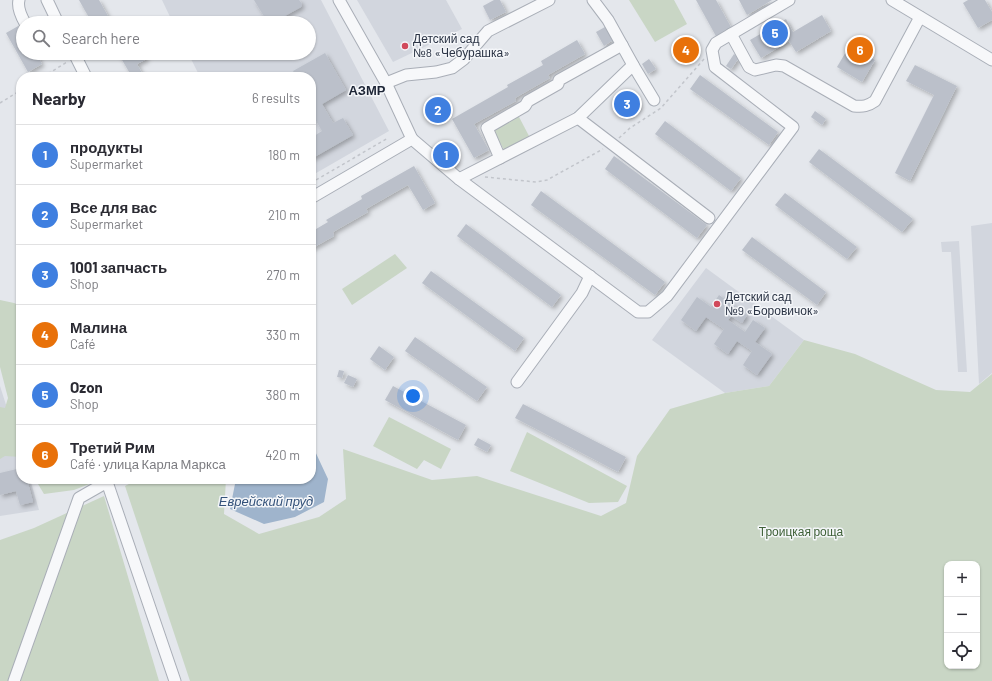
<!DOCTYPE html>
<html lang="en">
<head>
<meta charset="utf-8">
<style>
  body { margin:0; font-family:Barlow,sans-serif; background:#f2f2f3; color:#2b2b33 }
  .controls { position:absolute; right:12px; bottom:12px; display:grid; overflow:hidden; border-radius:8px; box-shadow:0 1px 3px #0004 }
  .controls button { width:36px; height:36px; display:grid; place-items:center; padding:0; border:0; border-bottom:1px solid #e1e1e2; background:#fff; color:#2b2b33; font:20px sans-serif }
  .you { position:absolute; left:413px; top:396px; width:14px; height:14px; margin:-10px; border:3px solid #fff; border-radius:50%; background:#1a73e8; box-shadow:0 0 0 6px #1a73e833 }
  .badge { display:grid; place-items:center; width:26px; height:26px; border-radius:50%; background:#d1495b; color:#fff; font-size:13px; font-weight:700 }
  .pin { position:absolute; translate:-50% -50%; border:2px solid #fff; box-shadow:0 1px 4px #0006 }
  .list { margin:0; padding:0; list-style:none }
  h2 { display:flex; justify-content:space-between; align-items:center; height:52px; margin:0; padding:0 16px; font-size:17px }
  h2 small { font-size:13px; font-weight:400; color:#7c7c81 }
  .list li { display:grid; grid-template-columns:26px 1fr auto; gap:12px; align-items:center; box-sizing:border-box; height:60px; padding:0 16px; border-top:1px solid #e1e1e2 }
  .list b { display:block; font-size:15px; white-space:nowrap }
  .list p { margin:0; font-size:13px; white-space:nowrap; color:#7c7c81 }
  .list em { font-size:13px; font-style:normal; color:#7c7c81 }
  .icon { flex:none; width:22px; height:22px; fill:none; stroke:currentColor; stroke-width:2; stroke-linecap:round; stroke-linejoin:round }
  .map { position:relative; flex:none; width:992px; height:681px; overflow:hidden }
  .search { position:absolute; background:#fff; box-shadow:0 1px 3px #0004; left:16px; top:16px; width:300px; height:44px; display:flex; align-items:center; gap:10px; box-sizing:border-box; padding:0 14px; border-radius:22px; color:#7c7c81; font-size:15px }
  .panel { position:absolute; background:#fff; box-shadow:0 1px 3px #0004; left:16px; top:72px; width:300px; height:412px; border-radius:16px }
  .map>svg:first-child { display:block }
  .built { fill:#d2d6de }
  .green { fill:#c9d6c5; fill-rule:evenodd }
  .water { fill:#9fb4cc }
  .building { fill:#bbc0ca; filter:url(#shadow) }
  .lines { fill:none; stroke-linecap:round; stroke-linejoin:round }
  .minor-casing { stroke:#a9aeb7; stroke-width:13 }
  .path { stroke:#c2c5cb; stroke-width:1.5; stroke-dasharray:3 3; stroke-linecap:butt }
  .minor { stroke:#f7f8fa; stroke-width:11 }
  .poi-dot { fill:#d1495b; stroke:#f4f6f9; stroke-width:1.5 }
  .labels { text-anchor:middle; stroke-width:3; stroke-linejoin:round; paint-order:stroke }
  .poi-label { font-size:12px; fill:#2b3445; stroke:#f4f6f9; text-anchor:start }
  .park-label { font-size:12px; fill:#3f6138; stroke:#f4f6f9 }
  .neighbourhood-label { font-size:13px; font-weight:bold; fill:#1d2536; stroke:#f4f6f9 }
  .water-label { font-size:13px; font-style:italic; fill:#34527a; stroke:#f4f6f9 }
</style>
</head>
<body>
<div class="map">
<svg width="992" height="681" viewBox="0 0 992 681">
  <defs>
    <filter id="shadow"><feDropShadow dx="2.5" dy="2.5" stdDeviation="2" flood-color="#0004"/></filter>
  </defs>
  <rect width="100%" height="100%" fill="#e4e7ec"/>
  <g class="built">
    <polygon points="162,0 321,0 389,131 311,176 311,77 200,77 188,53 309,53 309,23 173,23"/>
    <polygon points="357,0 446,0 462,29 393,62"/>
    <polygon points="992,223 992,373 979,384 971,226"/>
    <polygon points="959,241 967,372 958,372 951,252 942,252 941,242"/>
    <polygon points="706,268 804,340 769,386 725,393 652,340"/>
    <polygon points="0,386 21,452 21,479 30,479 39,510 0,516"/>
  </g>
  <g class="green">
    <polygon points="629,0 674,0 687,24 655,42"/>
    <polygon points="518,115 529,136 504,150 495,133 494,130"/>
    <polygon points="395,254 407,268 352,305 342,289"/>
    <polygon points="0,300 14,303 21,306 21,457 5,456 0,459 0,407 5,408 8,398 0,367"/>
    <path d="M804,340L855,354L936,390L970,392L992,374V681H190L125,486L139,479H226L224,514L259,534L319,517L346,499L343,449L432,480L477,476L601,516L626,503L637,456L670,409L725,393L769,386ZM947,564H977V666H947Z"/>
    <polygon points="389,417 451,449 441,469 424,460 417,469 373,446"/>
    <polygon points="527,432 627,486 618,502 589,503 510,471"/>
    <polygon points="35,479 93,479 92,483 74,490 44,494"/>
    <polygon points="104,496 159,681 0,681 0,540 34,528"/>
  </g>
  <polygon class="water" points="311,447 314,449 328,479 324,502 295,517 264,524 230,509 236,479 311,479"/>
  <g class="building">
    <polygon points="79,0 99,0 112,23 92,23"/>
    <polygon points="254,0 299,0 302,4 301,7 272,23 268,23"/>
    <polygon points="494,0 500,0 506,12 490,20 483,6"/>
    <polygon points="696,0 716,0 732,29 717,38"/>
    <polygon points="739,0 772,0 747,15"/>
    <polygon points="968,0 985,0 992,12 992,20 978,28 963,3"/>
    <polygon points="822,15 831,31 796,52 789,41 761,58 750,40 786,19 793,32"/>
    <polygon points="20,25 23,30 23,53 36,53 42,64 28,72 6,33"/>
    <polygon points="605,27 613,40 604,46 596,32"/>
    <polygon points="577,40 585,54 548,75 550,78 515,98 516,101 474,124 489,150 474,158 452,119 508,87 507,85 543,65 541,61"/>
    <polygon points="688,45 691,51 684,56 680,49"/>
    <polygon points="850,45 875,60 862,82 837,67"/>
    <polygon points="118,53 144,53 147,59 137,64 144,77 132,77"/>
    <polygon points="325,53 346,90 322,104 333,123 343,118 353,135 311,159 311,138 322,131 311,112 311,77 297,77 293,71"/>
    <polygon points="734,54 739,58 731,69 726,66"/>
    <polygon points="649,59 656,69 648,74 642,64"/>
    <polygon points="915,65 957,86 910,181 895,173 934,95 906,81"/>
    <polygon points="700,75 778,132 769,145 690,89"/>
    <polygon points="626,91 640,106 628,116 615,101"/>
    <polygon points="442,103 446,111 435,117 431,109"/>
    <polygon points="815,111 826,119 822,125 811,117"/>
    <polygon points="665,121 741,178 731,191 655,134"/>
    <polygon points="442,142 458,162 450,168 434,148"/>
    <polygon points="819,149 913,219 902,232 809,162"/>
    <polygon points="614,156 707,225 697,238 605,169"/>
    <polygon points="414,166 435,203 423,210 408,185 366,209 368,212 333,232 334,236 311,249 311,232 328,222 326,220 362,199 361,196"/>
    <polygon points="541,191 665,282 655,295 531,205"/>
    <polygon points="785,193 857,247 847,259 775,205"/>
    <polygon points="466,224 561,295 552,307 457,236"/>
    <polygon points="752,237 826,292 817,305 742,250"/>
    <polygon points="431,271 524,338 515,351 422,283"/>
    <polygon points="719,295 747,315 742,323 731,316 728,320 745,332 753,320 765,328 755,342 772,354 757,375 743,365 752,351 737,341 728,354 714,344 724,329 706,317 696,331 681,320 697,297 711,307"/>
    <polygon points="415,337 487,387 477,401 405,351"/>
    <polygon points="379,346 394,357 385,370 370,359"/>
    <polygon points="339,370 344,371 342,378 337,377"/>
    <polygon points="348,375 357,379 353,387 344,383"/>
    <polygon points="393,386 466,425 458,440 385,400"/>
    <polygon points="523,404 626,457 618,472 515,418"/>
    <polygon points="478,438 491,445 487,452 474,445"/>
    <polygon points="17,469 20,480 27,479 33,502 20,505 16,491 0,495 0,473"/>
  </g>
  <g class="lines">
    <defs>
      <g id="minor">
        <path d="M19,0C17,8 21,16 25,23"/>
        <polyline points="47,0 58,23"/>
        <polyline points="339,0 386,83 412,139"/>
        <polyline points="892,0 992,60"/>
        <path d="M731,34L749,67L755,70L776,65L784,66L854,106C863,107 868,106 875,101L920,17"/>
        <polyline points="74,53 86,77"/>
        <polyline points="633,65 654,100"/>
        <polyline points="386,83 406,75 436,72 452,68 464,59 488,31 549,0"/>
        <polyline points="578,118 709,218"/>
        <polyline points="500,158 487,128 525,106 528,101 558,84 559,80 622,45"/>
        <polyline points="459,179 578,118 633,65 608,20 593,0"/>
        <polyline points="311,198 412,139 459,179 638,312 648,312 667,296 793,127 715,67 712,50 716,43 789,0"/>
        <polyline points="517,382 582,293 590,276"/>
        <polyline points="106,479 175,681"/>
        <polyline points="14,681 79,498 107,482"/>
      </g>
    </defs>
    <use href="#minor" class="minor-casing"/>
    <g class="path">
      <polyline points="43,77 67,62"/>
      <polyline points="0,103 21,90"/>
      <polyline points="619,138 630,128 661,108 704,59"/>
      <polyline points="485,177 536,182 547,180 603,149"/>
      <polyline points="311,183 388,138"/>
    </g>
    <use href="#minor" class="minor"/>
  </g>
  <g class="poi-dot">
    <circle cx="405" cy="46" r="4"/>
    <circle cx="717" cy="304" r="4"/>
  </g>
  <g class="labels">
    <g class="poi-label">
      <text x="413" y="43">Детский сад<tspan x="413" dy="14">№8 «Чебурашка»</tspan></text>
      <text x="725" y="301">Детский сад<tspan x="725" dy="14">№9 «Боровичок»</tspan></text>
    </g>
    <g class="park-label">
      <text x="801" y="536">Троицкая роща</text>
    </g>
    <g class="neighbourhood-label">
      <text x="367" y="95">АЗМР</text>
    </g>
    <g class="water-label">
      <text x="266" y="506">Еврейский пруд</text>
    </g>
  </g>
</svg>
<div class="controls">
<button>+</button>
<button>−</button>
<button><svg class="icon" aria-label="locate" viewBox="0 0 24 24"><circle cx="12" cy="12" r="6"/><path d="M12 2v4M12 18v4M2 12h4M18 12h4"/></svg></button>
</div>
<div class="you"></div>
<div class="pin badge" style="left:446px;top:155px;background:#3f7fe0">1</div>
<div class="pin badge" style="left:438px;top:110px;background:#3f7fe0">2</div>
<div class="pin badge" style="left:627px;top:104px;background:#3f7fe0">3</div>
<div class="pin badge" style="left:686px;top:50px;background:#e8710a">4</div>
<div class="pin badge" style="left:775px;top:33px;background:#3f7fe0">5</div>
<div class="pin badge" style="left:860px;top:50px;background:#e8710a">6</div>
<div class="search"><svg class="icon" aria-label="search" viewBox="0 0 24 24"><circle cx="10" cy="10" r="6"/><path d="M15 15l6 6"/></svg>Search here</div>
<section class="panel">
<h2>Nearby<small>6 results</small></h2>
<ul class="list">
<li><span class="badge" style="background:#3f7fe0">1</span><div><b>продукты</b><p>Supermarket</p></div><em>180 m</em></li>
<li><span class="badge" style="background:#3f7fe0">2</span><div><b>Все для вас</b><p>Supermarket</p></div><em>210 m</em></li>
<li><span class="badge" style="background:#3f7fe0">3</span><div><b>1001 запчасть</b><p>Shop</p></div><em>270 m</em></li>
<li><span class="badge" style="background:#e8710a">4</span><div><b>Малина</b><p>Café</p></div><em>330 m</em></li>
<li><span class="badge" style="background:#3f7fe0">5</span><div><b>Ozon</b><p>Shop</p></div><em>380 m</em></li>
<li><span class="badge" style="background:#e8710a">6</span><div><b>Третий Рим</b><p>Café · улица Карла Маркса</p></div><em>420 m</em></li>
</ul>
</section>
</div>
</body>
</html>
